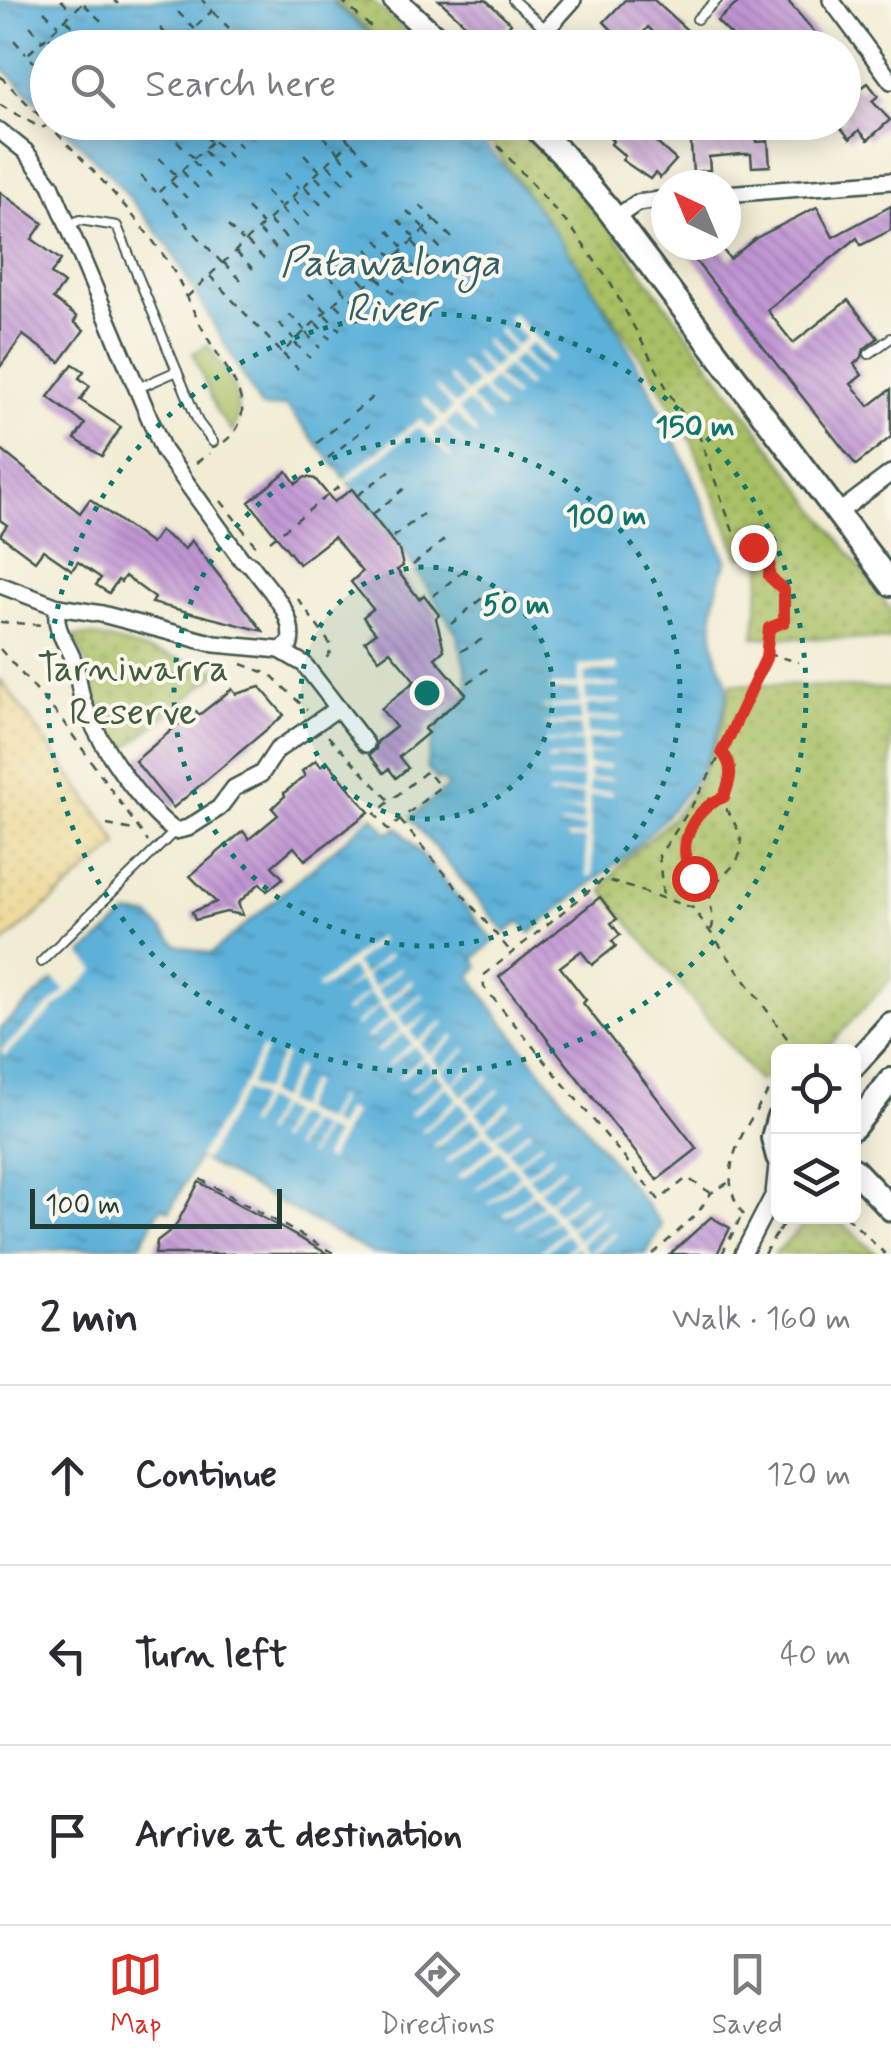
<!DOCTYPE html>
<html lang="en">
<head>
<meta charset="utf-8">
<style>
  body { margin:0; font-family:Mynerve,sans-serif; background:#f7f7f7; color:#2b2b33 }
  .controls { position:absolute; right:30px; bottom:30px; display:grid; overflow:hidden; border-radius:15px; box-shadow:0 5px 25px #0003 }
  .controls button { width:90px; height:90px; display:grid; place-items:center; padding:0; border:0; border-bottom:2px solid #e1e1e2; background:#fff; color:#2b2b33; font:50px sans-serif }
  .compass { position:absolute; left:651px; top:170px; width:90px; height:90px; border-radius:50%; background:#fff; box-shadow:0 5px 25px #0003; rotate:316deg }
  .scale { position:absolute; left:30px; bottom:25px; width:252px; box-sizing:border-box; padding-left:10px; border:5px solid #1f3d34; border-top:0; font-size:28px; line-height:35px; white-space:nowrap; color:#1f3d34; -webkit-text-stroke:8px #fbf7ec; paint-order:stroke }
  .stop { position:absolute; width:30px; height:30px; margin:-22px; border:8px solid #d93025; border-radius:50%; background:#fff }
  .stop.end { background:#d93025; border-color:#fff; box-shadow:0 2px 10px #0008 }
  .list { margin:0; padding:0; list-style:none }
  h2 { display:flex; justify-content:space-between; align-items:center; height:130px; margin:0; padding:0 40px; font-size:42px }
  h2 small { font-size:32px; font-weight:400; color:#7c7c81 }
  .list li { display:grid; grid-template-columns:65px 1fr auto; gap:30px; align-items:center; box-sizing:border-box; height:180px; padding:0 40px; border-top:2px solid #e1e1e2 }
  .list b { display:block; font-size:38px; white-space:nowrap }
  .list em { font-size:32px; font-style:normal; color:#7c7c81 }
  .icon { flex:none; width:55px; height:55px; fill:none; stroke:currentColor; stroke-width:2; stroke-linecap:round; stroke-linejoin:round }
  .map { position:relative; flex:none; width:891px; height:1254px; overflow:hidden }
  .search { position:absolute; background:#fff; box-shadow:0 5px 25px #0003; left:30px; right:30px; top:30px; height:110px; display:flex; align-items:center; gap:25px; box-sizing:border-box; padding:0 35px; border-radius:55px; color:#7c7c81; font-size:38px }
  .sheet { height:670px; background:#fff }
  nav { display:flex; justify-content:space-around; align-items:center; box-sizing:border-box; height:140px; border-top:2px solid #e1e1e2; background:#fff; font-size:28px; color:#7c7c81 }
  nav a { display:grid; justify-items:center; gap:5px }
  nav .on { color:#d93025 }
  .map>svg:first-child { display:block }
  .green { fill:#a9c065; stroke:#647e4c; stroke-width:2.5 }
  .sand { fill:url(#sand-dots); stroke:#868c69; stroke-width:2.5 }
  .park { fill:url(#park-dots); stroke:#647e4c; stroke-width:2.5 }
  .water { fill:url(#water-ripples); stroke:#3e7786; stroke-width:2.5 }
  .pier { fill:#f2ecd4 }
  .building { fill:url(#building-back-hatch) }
  .lines { fill:none; stroke-linecap:round; stroke-linejoin:round }
  .lane-casing { stroke:#3f574c; stroke-width:12 }
  .street-casing { stroke:#3f574c; stroke-width:20 }
  .secondary-casing { stroke:#3f574c; stroke-width:28 }
  .path { stroke:#3f574c; stroke-width:2.5; stroke-dasharray:8 8; stroke-linecap:butt }
  .lane { stroke:#fff; stroke-width:8 }
  .street { stroke:#fff; stroke-width:15 }
  .secondary { stroke:#fff; stroke-width:22 }
  .route { stroke:#d93025; stroke-width:12 }
  .ring { fill:none; stroke:#0f766e; stroke-width:5; stroke-dasharray:5 10 }
  .labels { text-anchor:middle; stroke-width:8; stroke-linejoin:round; paint-order:stroke }
  .park-label { font-size:38px; fill:#425e40; stroke:#fbf7ec }
  .water-label { font-size:40px; font-style:italic; fill:#326066; stroke:#fbf7ec }
  .centre { fill:#0f766e; stroke:#fbf7ec; stroke-width:5 }
  .ring-label { font-size:30px; text-anchor:middle; font-weight:bold; fill:#0f766e; stroke:#fbf7ec; stroke-width:8; stroke-linejoin:round; paint-order:stroke }
</style>
</head>
<body>
<div class="map">
<svg width="891" height="1254" viewBox="0 0 891 1254">
  <defs>
    <pattern id="sand-dots" width="8" height="8" patternUnits="userSpaceOnUse" patternTransform="scale(2.5)"><rect width="8" height="8" fill="#eeda9e"/><path d="M2 2h.1M6 6h.1" fill="none" stroke="#ccbc89" stroke-width="1.8" stroke-linecap="round"/></pattern>
    <pattern id="park-dots" width="8" height="8" patternUnits="userSpaceOnUse" patternTransform="scale(2.5)"><rect width="8" height="8" fill="#a9c065"/><path d="M2 2h.1M6 6h.1" fill="none" stroke="#899d54" stroke-width="1.8" stroke-linecap="round"/></pattern>
    <pattern id="water-ripples" width="26" height="14" patternUnits="userSpaceOnUse" patternTransform="scale(2.5)"><rect width="26" height="14" fill="#5db1d9"/><path d="M2 4q2-2 4 0t4 0M15 11q2-2 4 0t4 0" fill="none" stroke="#4c91b1"/></pattern>
    <pattern id="building-back-hatch" width="6" height="6" patternUnits="userSpaceOnUse" patternTransform="scale(2.5)"><rect width="6" height="6" fill="#c196d4"/><path d="M-1 5l2 2M0 0l6 6M5-1l2 2" fill="none" stroke="#9c7cad"/></pattern>
  </defs>
  <rect width="100%" height="100%" fill="#fbf7ec"/>
  <filter id="ink" filterUnits="userSpaceOnUse"><feTurbulence type="fractalNoise" baseFrequency=".01" numOctaves="2"/><feDisplacementMap in="SourceGraphic" scale="20" xChannelSelector="R" yChannelSelector="G"/><feConvolveMatrix kernelMatrix="1 2 1 2 8 2 1 2 1" color-interpolation-filters="sRGB"/></filter>
  <filter id="wash" filterUnits="userSpaceOnUse"><feTurbulence type="fractalNoise" baseFrequency=".0048" numOctaves="4" result="noise"/><feDisplacementMap in="SourceGraphic" scale="40" xChannelSelector="R" yChannelSelector="G"/><feGaussianBlur stdDeviation="2.25" result="paint"/><feColorMatrix in="noise" values="0 0 0 0 0 0 0 0 0 0 0 0 0 0 0 0 0 1.4 0 .05"/><feComposite in="paint" operator="in"/></filter>
  <g filter="url(#wash)">
    <rect width="100%" height="100%" fill="#f2ecd4"/>
    <path class="green" d="M208,345C228,378 247,392 233,432L217,412L193,353Z"/>
    <polygon class="sand" points="0,679 107,825 118,845 0,946"/>
    <g class="park">
      <polygon points="332,0 370,0 424,47 389,47"/>
      <polygon points="477,123 509,123 576,182 891,610 891,640 754,637 763,558 739,556 693,445 652,373"/>
      <polygon points="73,636 94,636 221,670 122,752 96,705 87,664"/>
      <path d="M731,684L891,689V979L824,1051L778,1052V1072L758,1081L603,891C622,852 652,843 677,812C707,776 723,730 731,684Z"/>
      <polygon points="835,1217 877,1254 774,1254 812,1217"/>
    </g>
    <g class="water">
      <polygon points="0,0 330,0 384,47 48,48 47,112 0,65"/>
      <path d="M58,123H465C587,252 663,398 727,562C713,590 708,629 718,660C721,669 728,678 727,688C716,805 610,864 530,933L520,921L506,933L410,818L448,787L442,779L438,781L426,767L437,724L469,694L466,670L456,632L399,544L286,406L265,408L260,405L168,245L109,173Z"/>
      <polygon points="373,816 389,834 398,827 494,941 474,959 479,966 471,976 490,1005 662,1225 646,1254 373,1254 198,1158 170,1211 161,1207 141,1244 0,1254 0,1028 128,914 149,916 177,945 211,954"/>
    </g>
    <g class="pier">
      <polygon points="512,313 555,358 550,362 531,343 522,351 541,373 539,375 518,355 509,364 529,385 526,387 506,366 496,376 516,396 513,399 493,378 484,388 503,409 500,411 481,390 471,399 491,420 488,422 468,402 458,410 478,433 475,435 455,414 445,424 465,445 463,447 443,426 432,435 452,456 450,458 418,427 348,483 345,480 353,471 420,419 429,429 439,420 422,400 425,398 443,417 452,408 435,388 437,386 455,405 465,396 447,377 449,375 467,393 477,384 459,364 462,362 480,381 489,373 472,353 474,351 492,369 501,361 483,342 485,339 504,358 513,349 496,330 499,327 516,346 525,338 507,318"/>
      <polygon points="617,664 618,670 584,673 585,684 619,684 619,687 585,688 586,701 620,700 620,703 586,705 586,718 621,717 620,720 587,722 587,734 621,734 621,737 587,739 588,752 615,751 588,755 588,765 610,765 610,768 589,769 589,779 611,778 611,781 589,782 589,792 611,791 612,795 589,796 593,876 587,876 585,839 568,839 567,836 585,836 585,826 561,826 562,824 584,822 584,811 554,812 584,808 584,794 548,796 548,793 583,791 583,777 548,779 548,776 582,774 582,759 547,761 547,758 582,756 582,742 545,743 545,741 581,739 581,726 545,726 545,723 581,722 581,708 544,709 543,706 580,704 579,689 550,691 550,686 579,684 579,666"/>
      <polygon points="378,937 381,941 354,963 363,975 388,954 390,956 365,976 374,988 399,967 401,969 376,990 385,1001 410,980 413,982 387,1005 396,1015 421,994 423,996 398,1018 407,1028 434,1010 410,1032 418,1041 443,1021 445,1024 420,1044 429,1055 454,1035 456,1037 432,1058 441,1069 465,1048 467,1050 442,1071 452,1083 476,1062 478,1064 454,1084 462,1096 488,1076 490,1078 465,1099 474,1109 498,1089 500,1091 476,1112 485,1123 509,1102 511,1104 487,1126 495,1135 520,1116 522,1118 497,1138 506,1149 530,1128 532,1130 508,1151 516,1162 541,1141 543,1143 518,1164 526,1174 552,1154 554,1156 528,1177 537,1187 563,1167 564,1169 539,1191 548,1201 573,1180 575,1182 550,1204 558,1214 584,1193 585,1195 560,1217 568,1227 594,1206 596,1209 570,1230 578,1240 605,1219 607,1221 581,1243 588,1253 615,1232 617,1234 593,1254 582,1254 577,1247 568,1254 562,1254 574,1244 566,1234 544,1253 538,1253 564,1231 556,1221 529,1240 554,1219 545,1207 520,1227 515,1228 543,1205 534,1194 508,1215 502,1215 532,1191 522,1179 491,1204 486,1205 520,1175 510,1164 479,1189 474,1190 508,1161 499,1149 463,1178 457,1177 495,1145 485,1133 450,1162 445,1162 483,1129 472,1117 438,1146 432,1146 470,1114 460,1102 425,1131 420,1131 457,1099 447,1086 413,1115 408,1114 445,1083 435,1072 413,1092 408,1092 434,1070 425,1059 401,1079 397,1078 423,1057 414,1046 390,1065 385,1066 412,1043 403,1033 379,1053 375,1052 401,1030 392,1020 370,1038 365,1038 390,1017 381,1006 358,1026 354,1025 380,1004 370,993 348,1012 343,1012 369,991 360,980 333,999 358,978 350,967 320,990 316,987"/>
      <polygon points="78,951 96,970 5,1055 1,1051 65,991 51,976"/>
      <polygon points="262,1048 266,1050 249,1085 263,1091 282,1054 286,1056 267,1094 280,1099 296,1067 300,1069 284,1102 296,1108 310,1080 314,1082 300,1110 325,1122 337,1097 340,1098 328,1123 336,1128 346,1109 353,1113 328,1161 323,1158 334,1135 323,1129 309,1157 307,1156 320,1128 309,1122 294,1150 292,1148 305,1120 294,1114 279,1142 276,1141 290,1113 279,1107 264,1134 262,1133 276,1106 264,1099 249,1127 246,1125 260,1098 245,1090 205,1161 198,1158 241,1089"/>
    </g>
    <g id="blocks">
      <g class="building">
        <polygon points="439,0 486,0 511,23 490,47"/>
        <polygon points="625,0 654,0 687,30 683,34 697,48 670,48 648,27 630,48 612,48 603,39 612,30 604,22"/>
        <polygon points="741,0 787,0 828,48 744,48 717,21"/>
        <polygon points="844,74 857,91 868,83 878,96 872,101 890,120 868,140 859,130 850,139 836,122 844,122"/>
        <polygon points="591,122 641,122 651,131 648,135 676,160 660,178 655,173 650,179 622,160 625,156 611,144 613,141"/>
        <polygon points="701,122 746,122 746,129 755,129 757,142 768,141 770,166 752,167 751,154 742,154 709,157 710,170 693,172 690,132 702,131"/>
        <polygon points="0,192 43,223 32,239 61,260 51,274 64,284 53,299 77,317 74,322 84,330 60,362 23,335 0,367"/>
        <polygon points="891,206 891,230 861,245 857,238 767,310 793,343 848,300 878,338 864,349 862,357 854,364 862,375 851,384 869,406 891,389 891,437 856,465 683,245 719,245 730,259 756,238 817,207 833,237"/>
        <polygon points="73,364 84,371 79,378 90,386 80,400 121,427 102,456 75,439 85,424 48,397"/>
        <polygon points="0,449 80,513 90,499 151,544 160,531 185,549 191,540 263,631 152,603 155,598 125,576 121,582 118,580 109,593 96,585 101,578 78,562 72,570 43,550 35,561 0,535 7,525 0,520"/>
        <polygon points="287,471 296,484 305,477 315,479 334,502 352,489 399,550 403,566 397,570 419,599 424,595 439,615 436,618 444,650 435,658 466,694 424,729 428,733 399,757 408,768 396,778 389,769 384,773 369,755 376,749 377,742 396,727 381,709 415,681 390,651 379,659 365,641 376,633 363,617 373,609 351,582 362,572 334,537 299,564 249,502"/>
        <polygon points="260,687 284,715 173,808 135,761 180,723 196,711 199,715 232,689 236,694"/>
        <polygon points="316,760 321,766 327,761 369,812 305,860 294,847 272,866 283,878 267,891 260,883 238,903 243,915 226,912 195,920 192,912 216,902 190,876 243,831 249,839 278,815 272,808 285,796 284,793 305,776 302,771"/>
        <polygon points="600,897 617,919 611,923 620,935 612,941 616,946 592,965 581,951 560,967 586,1000 583,1003 697,1149 657,1180 499,977"/>
        <polygon points="199,1182 328,1254 155,1254 157,1241 175,1227"/>
        <polygon points="711,1217 730,1228 717,1254 670,1254"/>
      </g>
    </g>
  </g>
  <g filter="url(#ink)">
    <use href="#blocks" fill-opacity="0" stroke="#3f574c" stroke-width="2.5"/>
    <g class="lines">
      <defs>
        <g id="lane">
          <polyline points="513,0 547,30"/>
          <polyline points="697,19 717,0"/>
          <polyline points="69,225 80,220 117,226 177,371"/>
          <polyline points="869,354 891,338"/>
          <polyline points="138,388 177,371 198,422 213,442"/>
          <polyline points="41,962 174,832"/>
        </g>
        <g id="street">
          <polyline points="831,0 891,81"/>
          <polyline points="530,48 573,0"/>
          <path d="M0,131L25,151L51,185L163,450L242,560L251,565C268,589 296,613 290,644L280,650L215,644L102,614L58,607L0,585"/>
          <polyline points="726,194 891,181"/>
          <polyline points="615,218 637,203 666,199"/>
          <polyline points="838,513 891,473"/>
          <path d="M58,607C52,629 69,645 75,665C79,678 79,692 84,704C99,744 141,806 175,831L188,828L219,808L234,788L261,774L277,750L338,708L304,664L280,650"/>
          <polyline points="338,708 366,744"/>
          <polyline points="743,1254 774,1194 778,1156"/>
        </g>
        <g id="secondary">
          <polyline points="395,0 447,48"/>
          <polyline points="530,122 562,154 608,209 891,584"/>
          <polyline points="854,1065 891,1024"/>
          <polyline points="778,1119 773,1138 778,1157"/>
          <polyline points="854,1127 891,1080"/>
          <polyline points="854,1170 891,1209"/>
        </g>
      </defs>
      <use href="#lane" class="lane-casing"/>
      <use href="#street" class="street-casing"/>
      <use href="#secondary" class="secondary-casing"/>
      <g class="path">
        <polyline points="61,0 72,11"/>
        <polyline points="114,0 118,4"/>
        <polyline points="341,0 394,48"/>
        <polyline points="84,4 101,21"/>
        <polyline points="44,11 58,25"/>
        <polyline points="178,12 211,46"/>
        <polyline points="213,12 229,28"/>
        <polyline points="67,20 83,38"/>
        <polyline points="30,26 42,39"/>
        <polyline points="160,28 180,48"/>
        <polyline points="49,37 58,48"/>
        <polyline points="14,40 26,54"/>
        <polyline points="142,45 145,48"/>
        <polyline points="173,48 212,11 202,0"/>
        <path d="M0,76C57,134 117,190 164,256C181,280 192,311 207,337C226,370 265,411 224,442"/>
        <polyline points="48,76 27,55 86,0"/>
        <polyline points="0,105 41,128 46,126"/>
        <polyline points="37,112 48,103"/>
        <polyline points="116,122 123,130"/>
        <polyline points="238,122 252,137"/>
        <polyline points="258,122 263,127"/>
        <path d="M477,122L573,230L611,284L673,400L700,438L735,537L753,547L769,549V576L784,589V622L769,628C767,661 753,686 740,715C716,765 691,811 659,855L663,897"/>
        <polyline points="93,124 110,141"/>
        <polyline points="195,124 210,141"/>
        <polyline points="225,131 241,147"/>
        <polyline points="323,136 338,152"/>
        <polyline points="177,141 193,157"/>
        <polyline points="214,141 231,158"/>
        <polyline points="352,143 369,162"/>
        <polyline points="204,151 220,168"/>
        <polyline points="304,154 319,170"/>
        <polyline points="339,154 358,174"/>
        <polyline points="159,158 175,174"/>
        <polyline points="193,161 209,178"/>
        <polyline points="328,165 346,185"/>
        <polyline points="182,171 198,188"/>
        <polyline points="285,173 299,188"/>
        <polyline points="141,176 156,192"/>
        <polyline points="316,177 334,196"/>
        <polyline points="171,182 187,198"/>
        <polyline points="305,187 323,207"/>
        <polyline points="266,191 280,206"/>
        <polyline points="293,199 311,218"/>
        <polyline points="247,208 262,224"/>
        <polyline points="281,209 300,229"/>
        <polyline points="407,211 423,227"/>
        <polyline points="398,220 414,237"/>
        <polyline points="269,221 288,240"/>
        <polyline points="435,221 454,240"/>
        <polyline points="228,226 243,241"/>
        <polyline points="388,230 403,247"/>
        <polyline points="259,231 276,249"/>
        <polyline points="424,231 444,252"/>
        <polyline points="377,240 393,257"/>
        <polyline points="247,242 265,260"/>
        <polyline points="413,242 432,263"/>
        <polyline points="367,249 384,266"/>
        <polyline points="236,252 254,270"/>
        <polyline points="401,253 420,273"/>
        <polyline points="357,258 374,276"/>
        <polyline points="222,263 158,193 232,122"/>
        <polyline points="224,263 242,281"/>
        <polyline points="389,265 408,286"/>
        <polyline points="348,267 365,285"/>
        <polyline points="329,275 352,299 434,220 418,203"/>
        <polyline points="210,276 282,353 346,292"/>
        <polyline points="377,277 396,296"/>
        <polyline points="365,288 384,307"/>
        <polyline points="309,294 325,310"/>
        <polyline points="187,297 350,142 335,126"/>
        <polyline points="353,300 372,319"/>
        <polyline points="336,304 357,325"/>
        <polyline points="289,314 305,330"/>
        <polyline points="325,315 340,330"/>
        <polyline points="279,323 294,339"/>
        <polyline points="316,323 330,339"/>
        <polyline points="306,333 320,348"/>
        <polyline points="295,343 310,358"/>
        <polyline points="283,354 298,369"/>
        <polyline points="317,443 374,396"/>
        <polyline points="328,458 369,425"/>
        <polyline points="196,463 210,453"/>
        <polyline points="358,495 391,470"/>
        <polyline points="221,501 259,550"/>
        <polyline points="373,514 405,488"/>
        <polyline points="393,537 423,514"/>
        <polyline points="270,541 346,481"/>
        <polyline points="413,565 444,540"/>
        <polyline points="433,596 467,568"/>
        <polyline points="298,599 333,648 324,662"/>
        <polyline points="0,622 43,625"/>
        <polyline points="451,624 487,594"/>
        <polyline points="0,649 62,720 148,842"/>
        <polyline points="461,651 488,636"/>
        <polyline points="767,654 799,662"/>
        <polyline points="242,664 271,675 307,710"/>
        <polyline points="468,683 488,668"/>
        <polyline points="328,736 390,801 427,771 440,787 388,830 375,814 390,801"/>
        <polyline points="400,820 510,951"/>
        <polyline points="107,825 138,831"/>
        <path d="M711,888L690,873C677,843 691,811 721,799"/>
        <path d="M711,930C717,918 707,906 711,892C715,881 724,876 731,868C753,845 735,825 723,804L731,773L723,754"/>
        <polyline points="200,1179 335,1254"/>
        <polyline points="711,1193 687,1178 659,1200 484,987 483,976 604,879 693,908 797,1052"/>
        <path d="M744,1215C708,1171 753,1115 778,1078"/>
        <polyline points="846,1216 885,1254"/>
        <polyline points="778,1232 789,1216"/>
        <polyline points="653,1254 697,1214 711,1193 731,1181"/>
        <polyline points="722,1254 742,1215"/>
        <polyline points="764,1254 777,1233 773,1231"/>
      </g>
      <use href="#lane" class="lane"/>
      <use href="#street" class="street"/>
      <use href="#secondary" class="secondary"/>
    </g>
  </g>
  <g class="lines" filter="url(#ink)">
    <path class="route" d="M694,878C673,848 692,809 724,797C730,781 735,767 722,752L766,658L769,628L784,622V590L769,576L770,550L753,547"/>
  </g>
  <circle cx="427" cy="693" r="126" fill="#0f766e" fill-opacity=".12"/>
  <g class="ring">
    <circle cx="427" cy="693" r="126"/>
    <circle cx="427" cy="693" r="253"/>
    <circle cx="427" cy="693" r="379"/>
  </g>
  <g class="labels">
    <g class="park-label">
      <text x="133" y="680">Tarniwarra<tspan x="133" dy="44">Reserve</tspan></text>
    </g>
    <g class="water-label">
      <text x="390" y="275">Patawalonga<tspan x="390" dy="46">River</tspan></text>
    </g>
  </g>
  <circle cx="427" cy="693" r="15" class="centre"/>
  <g class="ring-label">
    <text x="695" y="436">150 m</text>
    <text x="606" y="525">100 m</text>
    <text x="516" y="614">50 m</text>
  </g>
</svg>
<div class="controls">
<button><svg class="icon" aria-label="locate" viewBox="0 0 24 24"><circle cx="12" cy="12" r="6"/><path d="M12 2v4M12 18v4M2 12h4M18 12h4"/></svg></button>
<button><svg class="icon" aria-label="layers" viewBox="0 0 24 24"><path d="M12 4l9 5-9 5-9-5zM3 14l9 5 9-5"/></svg></button>
</div>
<svg class="compass" viewBox="-18 -18 36 36"><path d="M0-13l5 13h-10z" fill="#e53935"/><path d="M0 13l5-13h-10z" fill="#7c7c81"/></svg>
<div class="scale">100 m</div>
<div class="stop" style="left:694px;top:878px"></div>
<div class="stop end" style="left:753px;top:547px"></div>
<div class="search"><svg class="icon" aria-label="search" viewBox="0 0 24 24"><circle cx="10" cy="10" r="6"/><path d="M15 15l6 6"/></svg>Search here</div>
</div>
<section class="sheet">
<h2>2 min<small>Walk · 160 m</small></h2>
<ul class="list">
<li><svg class="icon" aria-label="ahead" viewBox="0 0 24 24"><path d="M12 20V5M6 11l6-6 6 6"/></svg><div><b>Continue</b></div><em>120 m</em></li>
<li><svg class="icon" aria-label="left" viewBox="0 0 24 24"><path d="M17 20v-9H6M10 6l-5 5 5 5"/></svg><div><b>Turn left</b></div><em>40 m</em></li>
<li><svg class="icon" aria-label="arrive" viewBox="0 0 24 24"><path d="M6 21V4h12l-3 4 3 4H6"/></svg><div><b>Arrive at destination</b></div></li>
</ul>
</section>
<nav>
<a class="on"><svg class="icon" aria-label="map" viewBox="0 0 24 24"><path d="M3 6l6-2 6 2 6-2v14l-6 2-6-2-6 2zM9 4v14M15 6v14"/></svg>Map</a>
<a><svg class="icon" aria-label="directions" viewBox="0 0 24 24"><path d="M12 3l9 9-9 9-9-9zM9 14v-3h6M13 9l2 2-2 2"/></svg>Directions</a>
<a><svg class="icon" aria-label="saved" viewBox="0 0 24 24"><path d="M7 4h10v16l-5-4-5 4z"/></svg>Saved</a>
</nav>
</body>
</html>
